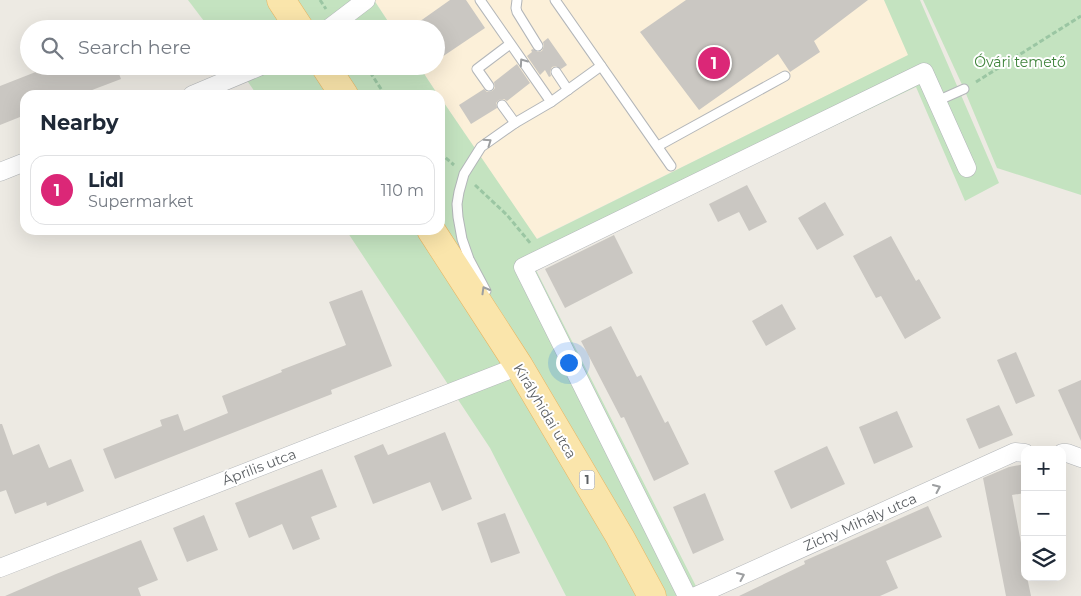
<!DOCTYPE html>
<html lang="en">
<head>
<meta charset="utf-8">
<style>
  body { margin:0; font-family:Montserrat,sans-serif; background:#f6f6f7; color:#1f2937 }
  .controls { position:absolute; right:15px; bottom:15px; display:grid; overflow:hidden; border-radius:10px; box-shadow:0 5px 20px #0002 }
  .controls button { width:45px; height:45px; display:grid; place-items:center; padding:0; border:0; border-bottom:1px solid #e0e1e3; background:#fff; color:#1f2937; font:25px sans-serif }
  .you { position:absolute; left:568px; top:362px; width:18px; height:18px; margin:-12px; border:4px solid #fff; border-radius:50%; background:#1a73e8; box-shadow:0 0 0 8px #1a73e833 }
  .badge { display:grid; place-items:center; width:32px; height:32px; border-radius:50%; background:#db2777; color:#fff; font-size:16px; font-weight:700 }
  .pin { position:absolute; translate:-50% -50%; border:2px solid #fff; box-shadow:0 1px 5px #0006 }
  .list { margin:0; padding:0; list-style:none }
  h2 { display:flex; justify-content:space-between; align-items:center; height:65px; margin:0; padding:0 20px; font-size:21px }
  h2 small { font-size:16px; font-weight:400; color:#747a83 }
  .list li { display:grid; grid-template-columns:32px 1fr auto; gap:15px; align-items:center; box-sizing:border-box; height:70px; margin:0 10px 10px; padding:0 10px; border:1px solid #e0e1e3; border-radius:15px }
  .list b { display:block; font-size:19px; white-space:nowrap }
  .list p { margin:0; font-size:16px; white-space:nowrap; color:#747a83 }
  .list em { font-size:16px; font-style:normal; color:#747a83 }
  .icon { flex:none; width:28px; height:28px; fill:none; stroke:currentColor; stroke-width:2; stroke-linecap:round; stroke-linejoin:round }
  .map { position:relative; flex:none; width:1081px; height:596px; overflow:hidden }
  .search { position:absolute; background:#fff; box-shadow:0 5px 20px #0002; left:20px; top:20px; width:425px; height:55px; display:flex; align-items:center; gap:12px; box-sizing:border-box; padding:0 18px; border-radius:28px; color:#747a83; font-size:19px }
  .panel { position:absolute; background:#fff; box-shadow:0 5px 20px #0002; left:20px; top:90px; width:425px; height:145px; border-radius:15px }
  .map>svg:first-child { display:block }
  .commercial { fill:#fcf0d9 }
  .green { fill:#c4e3c0 }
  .building { fill:#cac7c2 }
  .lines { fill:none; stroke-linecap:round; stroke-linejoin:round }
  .lane-casing { stroke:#b3b6b9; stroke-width:11 }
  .street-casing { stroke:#b3b6b9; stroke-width:19 }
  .primary-casing { stroke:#e9b460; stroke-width:29 }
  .path { stroke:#9bc6a3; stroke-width:3; stroke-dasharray:5 2.5; stroke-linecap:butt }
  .lane { stroke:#fff; stroke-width:9 }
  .street { stroke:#fff; stroke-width:18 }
  .primary { stroke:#fae5ab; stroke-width:28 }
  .oneway { stroke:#9d9fa1 }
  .labels { text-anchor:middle; stroke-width:4; stroke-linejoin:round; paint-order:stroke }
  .shield { fill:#fff; stroke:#8c8f92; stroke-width:1 }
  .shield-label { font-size:12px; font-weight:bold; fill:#5b5f63 }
  .park-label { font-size:14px; fill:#3e833a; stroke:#fff }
  .street-label { font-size:14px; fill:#5b5f63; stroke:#fff }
</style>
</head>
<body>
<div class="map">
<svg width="1081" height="596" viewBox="0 0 1081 596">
  <rect width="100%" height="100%" fill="#edeae3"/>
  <polygon class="commercial" points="374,0 884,0 909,55 536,239 440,97 440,95 438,95 419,66 436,66 436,29 393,29"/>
  <g class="green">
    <polygon points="188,0 374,0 393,29 210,29"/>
    <polygon points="884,0 920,0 999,183 965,201 916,87 535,268 701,596 566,596 490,448 346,230 440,230 440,97 537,239 908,55"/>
    <polygon points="923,0 1081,0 1081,195 997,168 964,89"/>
    <polygon points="237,66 419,66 438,95 257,95"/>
  </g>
  <g class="building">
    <polygon points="450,0 466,0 485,28 436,61 436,29 409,29"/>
    <polygon points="686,0 868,0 814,41 820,52 790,72 778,54 699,110 640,32"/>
    <polygon points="548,38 567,65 561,69 556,66 552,67 550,72 551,76 549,77 545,70 540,75 527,56 532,52 531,50 533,49 538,52 542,51 544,46 543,42"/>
    <polygon points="517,64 530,83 507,101 504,99 499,100 496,103 497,108 471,124 459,105 484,89 487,92 492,91 495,88 494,82"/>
    <polygon points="51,66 116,66 121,79 79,95 25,95 25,115 0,125 0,86"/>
    <polygon points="747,185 767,222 749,231 739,212 718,222 709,204"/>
    <polygon points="825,202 844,235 817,250 798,218"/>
    <polygon points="614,235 633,273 565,308 545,269"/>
    <polygon points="891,236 916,281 919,279 941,318 905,339 881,296 876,298 853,256"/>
    <polygon points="362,290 392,366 331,390 332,394 115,479 103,449 162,426 160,420 178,414 184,431 228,413 222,396 282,372 281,370 346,345 329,302"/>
    <polygon points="782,304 796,329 766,346 752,321"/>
    <polygon points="611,326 637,377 641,375 665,423 668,421 689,464 654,481 624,417 621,418 581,341"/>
    <polygon points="1016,352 1035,396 1016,404 997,360"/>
    <polygon points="1081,380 1081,441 1058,390"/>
    <polygon points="999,405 1013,435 979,449 966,419"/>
    <polygon points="897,411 913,447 874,464 859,427"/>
    <polygon points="0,424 2,424 13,455 39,444 49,468 71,459 84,491 47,506 46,502 15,514 6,490 0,492"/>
    <polygon points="445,432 472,499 442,511 430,482 373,504 354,456 383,444 388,455"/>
    <polygon points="827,446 845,484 791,509 774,471"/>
    <polygon points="1025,464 1025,493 1012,495 1025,564 1025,577 1027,577 1031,596 1006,596 983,478 1009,467"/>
    <polygon points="322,469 337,507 311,517 320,539 293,550 282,524 249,538 235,503"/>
    <polygon points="705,493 724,540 693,554 673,507"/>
    <polygon points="928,506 942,537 886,561 898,588 880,596 739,596 805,564 804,561"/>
    <polygon points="505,513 520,553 491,563 477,523"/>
    <polygon points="204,515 218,550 187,562 173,528"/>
    <polygon points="141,540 158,580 138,588 141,596 5,596 56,574"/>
  </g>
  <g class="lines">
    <defs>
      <g id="lane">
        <polyline points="480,0 551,102"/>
        <polyline points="517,0 516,8 517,12 538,46"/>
        <polyline points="555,0 671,166"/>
        <polyline points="556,72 568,90"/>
        <polyline points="489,86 477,69 510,44"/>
        <polyline points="937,101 964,89"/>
        <polyline points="502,105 515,123"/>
        <polyline points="658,146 785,76"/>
        <polyline points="486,291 469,259 462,239 458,217 457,204 459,192 464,174 481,147 515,123 551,102 601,66"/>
      </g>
      <g id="street">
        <polyline points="328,29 366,0"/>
        <polyline points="192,95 261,66"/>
        <polyline points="0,172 25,162"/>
        <polyline points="1062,453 1067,453 1081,458"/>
        <polyline points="0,568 519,366"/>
        <polyline points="687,596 523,267 924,72 967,168"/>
        <polyline points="696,596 1015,452 1025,453"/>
      </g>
      <g id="primary">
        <polyline points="281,0 300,29"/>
        <polyline points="325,66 344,95"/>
        <polyline points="431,230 519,366 620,537 652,596"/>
      </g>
    </defs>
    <use href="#lane" class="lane-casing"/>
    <use href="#street" class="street-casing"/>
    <use href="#primary" class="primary-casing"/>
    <g class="path">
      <polyline points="320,0 326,9"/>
      <polyline points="366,66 385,95"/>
      <polyline points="976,82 1081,16"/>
      <polyline points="440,153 454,165"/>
      <polyline points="475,185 507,215 531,244"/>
    </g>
    <use href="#lane" class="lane"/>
    <use href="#street" class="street"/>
    <use href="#primary" class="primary"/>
  </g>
  <defs><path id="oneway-chevron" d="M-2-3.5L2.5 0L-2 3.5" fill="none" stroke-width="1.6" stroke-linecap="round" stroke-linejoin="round" transform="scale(1.25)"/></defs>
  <g class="oneway">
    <use href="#oneway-chevron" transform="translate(523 62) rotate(-125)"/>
    <use href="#oneway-chevron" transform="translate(488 142) rotate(-35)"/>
    <use href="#oneway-chevron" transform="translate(485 290) rotate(-120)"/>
    <use href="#oneway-chevron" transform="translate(937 488) rotate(-24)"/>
    <use href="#oneway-chevron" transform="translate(741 576) rotate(-24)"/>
  </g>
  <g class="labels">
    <rect class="shield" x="579.5" y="470.5" width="15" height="19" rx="4"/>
    <g class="shield-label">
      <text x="587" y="484">1</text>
    </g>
    <g class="park-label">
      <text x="1020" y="67">Óvári temető</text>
    </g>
    <g class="street-label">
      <text transform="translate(545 411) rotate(59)" y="5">Királyhidai utca</text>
      <text transform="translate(259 467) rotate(-21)" y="5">Április utca</text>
      <text transform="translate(860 522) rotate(-24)" y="5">Zichy Mihály utca</text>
    </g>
  </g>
</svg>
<div class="controls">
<button>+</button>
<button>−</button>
<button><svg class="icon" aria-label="layers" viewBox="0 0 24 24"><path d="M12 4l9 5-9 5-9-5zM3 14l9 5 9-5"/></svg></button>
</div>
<div class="you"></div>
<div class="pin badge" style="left:714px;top:63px">1</div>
<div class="search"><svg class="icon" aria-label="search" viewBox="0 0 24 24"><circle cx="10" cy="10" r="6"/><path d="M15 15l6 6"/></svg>Search here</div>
<section class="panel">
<h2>Nearby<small></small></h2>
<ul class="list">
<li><span class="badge">1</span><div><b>Lidl</b><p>Supermarket</p></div><em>110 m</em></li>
</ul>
</section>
</div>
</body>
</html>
